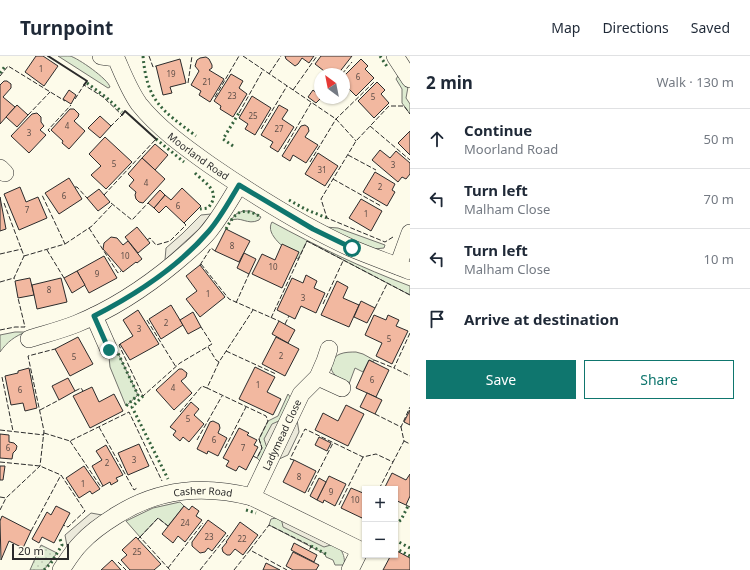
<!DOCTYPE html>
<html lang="en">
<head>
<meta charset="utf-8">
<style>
  body { margin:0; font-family:"Noto Sans",sans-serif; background:#f6f6f7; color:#1f2937 }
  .controls { position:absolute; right:12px; bottom:12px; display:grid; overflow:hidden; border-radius:0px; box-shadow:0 1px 3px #0004 }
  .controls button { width:36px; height:36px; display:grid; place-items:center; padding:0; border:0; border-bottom:1px solid #e0e1e3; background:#fff; color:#1f2937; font:20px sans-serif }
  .compass { position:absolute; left:314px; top:12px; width:36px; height:36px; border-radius:50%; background:#fff; box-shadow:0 1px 3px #0004; rotate:328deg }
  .scale { position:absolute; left:12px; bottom:10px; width:57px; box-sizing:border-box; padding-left:4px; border:2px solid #2b2b2b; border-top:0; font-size:11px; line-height:14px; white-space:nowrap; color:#2b2b2b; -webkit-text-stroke:3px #fdfbea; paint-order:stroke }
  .stop { position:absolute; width:12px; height:12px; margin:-9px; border:3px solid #0f766e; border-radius:50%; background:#fff }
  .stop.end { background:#0f766e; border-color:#fff; box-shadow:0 1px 4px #0008 }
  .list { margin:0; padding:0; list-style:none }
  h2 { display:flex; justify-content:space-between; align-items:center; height:52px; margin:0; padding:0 16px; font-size:17px }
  h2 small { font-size:13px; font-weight:400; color:#747a83 }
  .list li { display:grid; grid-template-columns:26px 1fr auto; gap:12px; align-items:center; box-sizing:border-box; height:60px; padding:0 16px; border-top:1px solid #e0e1e3 }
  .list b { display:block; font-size:15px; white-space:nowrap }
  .list p { margin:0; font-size:13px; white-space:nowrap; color:#747a83 }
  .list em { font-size:13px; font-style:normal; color:#747a83 }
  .actions { display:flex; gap:8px; padding:12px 16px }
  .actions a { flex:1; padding:9px 0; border:1px solid #0f766e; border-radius:0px; text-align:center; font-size:14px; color:#0f766e }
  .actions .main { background:#0f766e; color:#fff }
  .icon { flex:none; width:22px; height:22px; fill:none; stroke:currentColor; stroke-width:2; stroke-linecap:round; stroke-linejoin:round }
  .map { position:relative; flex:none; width:410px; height:514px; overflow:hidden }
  header { display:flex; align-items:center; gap:24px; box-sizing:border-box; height:56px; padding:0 20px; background:#fff; border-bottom:1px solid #e0e1e3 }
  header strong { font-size:19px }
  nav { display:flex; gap:22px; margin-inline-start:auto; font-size:14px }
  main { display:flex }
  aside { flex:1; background:#fff }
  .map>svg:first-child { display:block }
  .grass { fill:#deebd1; stroke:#74746e }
  .park { fill:url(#park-dots); stroke:#74746e }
  .parking { fill:#eceadb; stroke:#74746e }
  .building { fill:#f2b8a0; stroke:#2b2b2b }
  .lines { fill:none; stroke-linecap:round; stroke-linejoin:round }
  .street-casing { stroke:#2b2b2b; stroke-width:18 }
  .street { stroke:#fdfbea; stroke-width:17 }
  .hedge { stroke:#34623c; stroke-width:3; stroke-dasharray:2 3; stroke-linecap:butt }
  .fence { stroke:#2b2b2b; stroke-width:1; stroke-dasharray:5 2; stroke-linecap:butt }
  .wall { stroke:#2b2b2b; stroke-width:2 }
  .route { stroke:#0f766e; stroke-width:5 }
  .labels { text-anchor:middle; stroke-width:3; stroke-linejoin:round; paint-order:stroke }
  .number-label { font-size:8px; fill:#5d4e48 }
  .street-label { font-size:10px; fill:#2b2b2b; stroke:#fdfbea }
</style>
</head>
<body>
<header>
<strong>Turnpoint</strong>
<nav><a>Map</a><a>Directions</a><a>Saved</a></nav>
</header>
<main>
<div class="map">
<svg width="410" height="514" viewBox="0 0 410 514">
  <defs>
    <pattern id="park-dots" width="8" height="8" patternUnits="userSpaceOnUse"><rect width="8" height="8" fill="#deebd1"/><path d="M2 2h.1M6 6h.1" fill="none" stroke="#bfcab4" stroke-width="1.8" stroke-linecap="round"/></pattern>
  </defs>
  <rect width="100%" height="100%" fill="#fdfbea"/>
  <g class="grass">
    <path d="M58,0C61,0 67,0 70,0C78,2 108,23 110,31L108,32Z"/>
    <polygon points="398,20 402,21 408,31 406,42 410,48 410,58 402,47 402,33 396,23"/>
    <path d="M243,155H251L261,161L259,164C247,170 241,159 230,165L236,158Z"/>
    <path d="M272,166C316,190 362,212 410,230V239L307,185L298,203L296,202C288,194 264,179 272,166Z"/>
    <polygon points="325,171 338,172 385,189 384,192 374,193 368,191"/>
    <path d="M15,276H26C15,280 7,286 0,296V279Z"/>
    <polygon points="116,293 138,339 126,350 110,311 109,301"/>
    <path d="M356,296L363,298L374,304L373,306L369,304L363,316L355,312L349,328C340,323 326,317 333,304C334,302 337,299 340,298C345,296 351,296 356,296Z"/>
    <polygon points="288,338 291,342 260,405 257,402 262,392 259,383 268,365 278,360"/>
    <polygon points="180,446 184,450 168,470 158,462 140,481 126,465 153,452"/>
    <path d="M281,461C293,468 334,485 341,494C344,499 345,504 344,509H335L333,504L326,501L325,498L269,469L271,463Z"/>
  </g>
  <polygon class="park" points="41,489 57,497 44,514 30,514"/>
  <g class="parking">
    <polygon points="211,158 199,173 165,204 166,192 182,178 201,159"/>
    <polygon points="281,364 267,392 264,383 272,368"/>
    <polygon points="297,364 299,376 288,399 277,404"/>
    <polygon points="91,457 102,459 67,490 65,479"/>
    <polygon points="281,461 334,488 324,491 283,471"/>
  </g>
  <g class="building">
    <polygon points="36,0 43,0 58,10 44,30 25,16"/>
    <polygon points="285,0 314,0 309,7 302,2 298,8 295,10 286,3"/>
    <polygon points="321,0 352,0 338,18 328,18 315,8"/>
    <polygon points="206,1 209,3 212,9 212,12 209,14 224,23 210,46 199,39 201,35 191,29 199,15 195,10 197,4 200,2"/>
    <polygon points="180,3 186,27 170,31 172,37 163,39 156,10"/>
    <polygon points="361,3 368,10 365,13 374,22 356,40 344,28 344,20"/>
    <polygon points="231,18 243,25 239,32 247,38 233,61 220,53 221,50 214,45"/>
    <polygon points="4,25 7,25 11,28 11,32 3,41 15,51 0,68 0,29"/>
    <polygon points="377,26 385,34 381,38 389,47 374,62 358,45"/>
    <polygon points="69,34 76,39 71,48 63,43"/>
    <polygon points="313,34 320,40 321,42 316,47 308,41"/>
    <polygon points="252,40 271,52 255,79 245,73 248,68 239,62"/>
    <polygon points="17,49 28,59 17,71 6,61"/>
    <polygon points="279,49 288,54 282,63 294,71 278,96 270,91 273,86 261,79"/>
    <polygon points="70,53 74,53 79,58 78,61 74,65 85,75 69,93 62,87 63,85 51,74"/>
    <polygon points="37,57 41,61 41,66 44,70 40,74 46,79 29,97 11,80 32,58"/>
    <polygon points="100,60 111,70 100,82 88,72"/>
    <polygon points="305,69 308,71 309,75 305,81 318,89 306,107 293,99 290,105 282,100 301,70"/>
    <polygon points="410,75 410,99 398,87"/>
    <polygon points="105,81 132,106 106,133 91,119 101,110 89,98"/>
    <polygon points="155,88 168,99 155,114 142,102"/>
    <polygon points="380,94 390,102 396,95 410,107 410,118 406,123 402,121 398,126 372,104"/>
    <polygon points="318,97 338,110 325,130 305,118"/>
    <polygon points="142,102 165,123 143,147 139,146 136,143 135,139 136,136 129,130 134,124 128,118"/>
    <polygon points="375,116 395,128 392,134 395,136 387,150 363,136"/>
    <polygon points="69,122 82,143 59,158 45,137"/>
    <polygon points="20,131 26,146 38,141 47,162 19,174 4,138"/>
    <polygon points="182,132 201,150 184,167 166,150 159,157 154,152 165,139 171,144"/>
    <polygon points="99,133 110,146 98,155 87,142"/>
    <polygon points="160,134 165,139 154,152 148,147"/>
    <polygon points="0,141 6,173 0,175"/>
    <polygon points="361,143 382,155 371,175 349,162"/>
    <polygon points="137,171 150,187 138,197 125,181"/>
    <polygon points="226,173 250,185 239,206 215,195"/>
    <polygon points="111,181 117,182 123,189 128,185 142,203 137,207 136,206 123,216 103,193 104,187"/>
    <polygon points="282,188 299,196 282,232 252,218 262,198 275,204"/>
    <polygon points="244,197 256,203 249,218 237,212"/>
    <polygon points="104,200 117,222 89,237 77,215"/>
    <polygon points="200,209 225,241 200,261 186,243 197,235 186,220"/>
    <polygon points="77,215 85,229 72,237 64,222"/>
    <polygon points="306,219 317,225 314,232 325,237 316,257 301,250 295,263 277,254 292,222 303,227"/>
    <polygon points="30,222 34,239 18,242 15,225"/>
    <polygon points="61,222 67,246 37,253 32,229"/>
    <polygon points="337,225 348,231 343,242 359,249 349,271 321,259"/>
    <polygon points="361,245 375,252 367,267 354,261"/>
    <polygon points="171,249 183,269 161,283 149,263"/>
    <polygon points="138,254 159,288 130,304 120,288 133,280 123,264"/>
    <polygon points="193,256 201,271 188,278 180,264"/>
    <polygon points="374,259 386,264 388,259 399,264 396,270 408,275 392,308 376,300 382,287 365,279"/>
    <polygon points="279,265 295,274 288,287 272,278"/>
    <polygon points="78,281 93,308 70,320 55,293"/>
    <polygon points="276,281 299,293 285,320 262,308"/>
    <polygon points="369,304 389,314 376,341 356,332"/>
    <polygon points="255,311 275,321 267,336 281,343 273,359 239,343"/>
    <polygon points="29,312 37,352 25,355 23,347 11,349 5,320 18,317 18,315"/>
    <polygon points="179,313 182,313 187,317 186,321 181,325 192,337 174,354 156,334"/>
    <polygon points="68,322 75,335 59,344 52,330"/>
    <polygon points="92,331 99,346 114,338 123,355 90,372 73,340"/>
    <polygon points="367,337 382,344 375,358 360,351"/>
    <polygon points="191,346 199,353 194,359 204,368 189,386 183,381 180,385 173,379 176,375 170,371"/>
    <polygon points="346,349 364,358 348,390 315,374 323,357 338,365"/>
    <polygon points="410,354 410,369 404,366"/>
    <polygon points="213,365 219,368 220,372 218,377 227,382 218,400 208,395 207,398 197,393 210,366"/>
    <polygon points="239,372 249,377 247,379 257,384 254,389 258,391 246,414 239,410 236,415 226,410 229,405 223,402"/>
    <polygon points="0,378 9,379 9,386 14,387 17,390 16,394 13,397 12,403 0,402"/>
    <polygon points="319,381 331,387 327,395 315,389"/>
    <polygon points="139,388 149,410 128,419 118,397"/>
    <polygon points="106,389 123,419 116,422 118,425 111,429 110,426 103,430 92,410 102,404 96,395"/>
    <polygon points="294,404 316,415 305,437 283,426"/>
    <polygon points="0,410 5,410 3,424 0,424"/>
    <polygon points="84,410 100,433 92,438 90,435 79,442 66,422"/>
    <polygon points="392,417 406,424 410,418 410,440 406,449 395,444 395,433 384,433"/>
    <polygon points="329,420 346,428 335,450 324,444 323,447 317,444"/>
    <polygon points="319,422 326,426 317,444 310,440"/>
    <polygon points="368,431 373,433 365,433 365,454 362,462 341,452 351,432 363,437 365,432"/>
    <polygon points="56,450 70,457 54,487 42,481 39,487 32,483 47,456 51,459"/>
    <polygon points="184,450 189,454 192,450 199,455 196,460 202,464 185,486 178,480 173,487 162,478"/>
    <polygon points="2,460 31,475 23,492 9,485 1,504 0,465"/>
    <polygon points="208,464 226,477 212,495 208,492 205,496 200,497 192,490 192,486"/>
    <polygon points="240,466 258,479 243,499 235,493 230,499 227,499 223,496 222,492 227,486 226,486"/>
    <polygon points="136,481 161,508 154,514 130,514 121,504 127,499 122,494"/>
    <polygon points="294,487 317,499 314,506 291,494"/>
    <polygon points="395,494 410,502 410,514 383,514 391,499 395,499"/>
    <polygon points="293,496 319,509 316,514 293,514 286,510"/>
    <polygon points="112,504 121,514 101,514"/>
    <polygon points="266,507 280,514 263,514"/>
  </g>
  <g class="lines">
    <defs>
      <g id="street">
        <path id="s1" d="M101,0L116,2C123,18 129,34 139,48C158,72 186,92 210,109C255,140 301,169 351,192C370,200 390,207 410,215"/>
        <polyline points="395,0 410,23"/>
        <polyline points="0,112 5,117"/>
        <polyline points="398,210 410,177"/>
        <polyline points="94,260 109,294"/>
        <path d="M29,283C45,278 61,274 76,268C113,253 146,231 176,206C188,196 200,186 209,175C221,160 230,144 239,129"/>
        <polyline points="318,321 342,332"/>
        <path id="s2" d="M252,441L301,338L318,321L325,305L329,293"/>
        <path id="s3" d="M61,514C67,505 73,495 81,487C91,476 104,467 117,459C160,432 204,429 252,441L360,494L350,514"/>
      </g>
    </defs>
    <use href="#street" class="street-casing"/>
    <use href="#street" class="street"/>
    <g class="hedge">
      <path d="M143,0C147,46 162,54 196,80"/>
      <polyline points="380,0 388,12"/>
      <polyline points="0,17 6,9"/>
      <polyline points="87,27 107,42 122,56"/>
      <polyline points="156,83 184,106"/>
      <polyline points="233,90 223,83 239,57"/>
      <path d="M195,117C206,128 222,136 208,152L200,153"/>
      <polyline points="289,144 305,153 327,162"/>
      <path d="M226,173C235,156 242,150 261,161"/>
      <polyline points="116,293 138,339 126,350"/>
      <polyline points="143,340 132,351 168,423"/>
      <polyline points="246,454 256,457"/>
      <polyline points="395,468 401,464 408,450"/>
      <polyline points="395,484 410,492"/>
      <polyline points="311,490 326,498 326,501"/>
      <polyline points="395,492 410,500"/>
      <polyline points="44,514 51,507 62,489 60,483"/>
    </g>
    <g class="fence">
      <polyline points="149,0 153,11 156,10"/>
      <polyline points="243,0 336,63 356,85"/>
      <polyline points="269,18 281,0"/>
      <polyline points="342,18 352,6"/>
      <polyline points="0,20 8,10 65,45"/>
      <polyline points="188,27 192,0"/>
      <polyline points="293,34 317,0"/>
      <polyline points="215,41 239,0"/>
      <polyline points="75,43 84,29 103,41 122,59 111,70"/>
      <polyline points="239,57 263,14"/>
      <polyline points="28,59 50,36"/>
      <polyline points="370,70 410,104"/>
      <polyline points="261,73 287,30"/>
      <polyline points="50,76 48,74 71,49"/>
      <polyline points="284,93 311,47"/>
      <polyline points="348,99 376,114"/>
      <polyline points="310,106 336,63 374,26"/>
      <polyline points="333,123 381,150"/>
      <polyline points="75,131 77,131 87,142"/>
      <polyline points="104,139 156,83"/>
      <polyline points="4,147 24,200 14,222 15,225"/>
      <polyline points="111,147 132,164 148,147"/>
      <polyline points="89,172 118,217 121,215"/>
      <polyline points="393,181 385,186 327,162 321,143 356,85 389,50 404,50 410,58"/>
      <polyline points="147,184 150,182 156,189 170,185 186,169 184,167"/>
      <polyline points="65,188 92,170 112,149"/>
      <polyline points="47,194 64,222"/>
      <polyline points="0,198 22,193"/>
      <polyline points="24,200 65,188 42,139"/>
      <polyline points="201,208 229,243 279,265"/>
      <polyline points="200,209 211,192 215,195"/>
      <polyline points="0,226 14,222"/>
      <polyline points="236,247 249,218"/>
      <polyline points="323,248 343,205"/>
      <polyline points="375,252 387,228"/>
      <polyline points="271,262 307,185 410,239"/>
      <polyline points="147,264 176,311"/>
      <polyline points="285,268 289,260"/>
      <polyline points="0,274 15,271 25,271 18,242"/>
      <polyline points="410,277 394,312 410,320"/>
      <polyline points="120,288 119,289 143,340 180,307 212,288 201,271"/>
      <polyline points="208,291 216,304 219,306 253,254"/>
      <polyline points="226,295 276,318"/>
      <polyline points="374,304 394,312"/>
      <polyline points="219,306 207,332 266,360 268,365 259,383 262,392 257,402 253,400"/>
      <polyline points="2,321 13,375"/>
      <polyline points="75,335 81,332 83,335"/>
      <polyline points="40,354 59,344"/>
      <polyline points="180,356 202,330 207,332"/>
      <polyline points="375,358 401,371 410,351"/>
      <polyline points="99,371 134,434 137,432"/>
      <polyline points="0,374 44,379"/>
      <polyline points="44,377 70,385 129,356 162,425"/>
      <polyline points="197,384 222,340"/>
      <polyline points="70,385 101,431 103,430"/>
      <polyline points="404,385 410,388"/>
      <polyline points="225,392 246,351"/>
      <polyline points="294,404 290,403 305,373 363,401 376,398 393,406 404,385 401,371"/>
      <polyline points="0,406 40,410 61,419 85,455 68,471 63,469"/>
      <polyline points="379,433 393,406"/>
      <polyline points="308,436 333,387"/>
      <polyline points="0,441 6,442 40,410 44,375 28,300 55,293"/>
      <polyline points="339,449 363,401"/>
      <polyline points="406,449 410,451"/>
      <polyline points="0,454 6,442"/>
      <polyline points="31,475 61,419"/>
      <polyline points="140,481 158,462 168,470"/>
      <polyline points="138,483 140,481 170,514"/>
      <polyline points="250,494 269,469 311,490 309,495"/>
      <polyline points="118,506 126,514"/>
      <polyline points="168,512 203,467"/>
      <polyline points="200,514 228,479"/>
      <polyline points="234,514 250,494 287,514"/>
    </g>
    <g class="wall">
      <polyline points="48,0 87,25 84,29"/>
      <polyline points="122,59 125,55 156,83"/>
    </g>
  </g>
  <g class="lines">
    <path class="route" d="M109,294L94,260C135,239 179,210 209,175C221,161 230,144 239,129L313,173L352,192"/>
  </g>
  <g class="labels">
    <g class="number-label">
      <text x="41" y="16">1</text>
      <text x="171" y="21">19</text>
      <text x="358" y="24">6</text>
      <text x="207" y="29">21</text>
      <text x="232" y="43">23</text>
      <text x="373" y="44">5</text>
      <text x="253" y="63">25</text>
      <text x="67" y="73">4</text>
      <text x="279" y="76">27</text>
      <text x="29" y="80">3</text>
      <text x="114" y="111">5</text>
      <text x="393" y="112">3</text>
      <text x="322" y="117">31</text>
      <text x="146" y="130">4</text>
      <text x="380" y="134">2</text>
      <text x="64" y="143">6</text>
      <text x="178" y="153">6</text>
      <text x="27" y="157">7</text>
      <text x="366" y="161">1</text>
      <text x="232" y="193">8</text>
      <text x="125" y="203">10</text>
      <text x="273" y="214">10</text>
      <text x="97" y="221">9</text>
      <text x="49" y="237">8</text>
      <text x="208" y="241">1</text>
      <text x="303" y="245">3</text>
      <text x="166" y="270">2</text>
      <text x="139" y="276">3</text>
      <text x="389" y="286">5</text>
      <text x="281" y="303">2</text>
      <text x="74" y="304">5</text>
      <text x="372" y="327">6</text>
      <text x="258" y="332">1</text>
      <text x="173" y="335">4</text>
      <text x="20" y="337">6</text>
      <text x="188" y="366">5</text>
      <text x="214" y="387">6</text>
      <text x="8" y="395">6</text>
      <text x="243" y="395">7</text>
      <text x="134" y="407">3</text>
      <text x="107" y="410">2</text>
      <text x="299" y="424">8</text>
      <text x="83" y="431">1</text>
      <text x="331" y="439">9</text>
      <text x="355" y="447">10</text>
      <text x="185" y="470">24</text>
      <text x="209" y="484">23</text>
      <text x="242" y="486">22</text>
      <text x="137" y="499">25</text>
    </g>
    <g class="street-label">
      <text dy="4" stroke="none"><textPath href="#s1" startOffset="146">Moorland Road</textPath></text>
      <text dy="4" stroke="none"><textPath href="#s2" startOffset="69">Ladymead Close</textPath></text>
      <text dy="4" stroke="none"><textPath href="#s3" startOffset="170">Casher Road</textPath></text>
    </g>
  </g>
</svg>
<div class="controls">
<button>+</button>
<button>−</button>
</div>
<svg class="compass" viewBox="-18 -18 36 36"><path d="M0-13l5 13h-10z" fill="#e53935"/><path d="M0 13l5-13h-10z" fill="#747a83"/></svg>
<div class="scale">20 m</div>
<div class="stop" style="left:352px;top:192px"></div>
<div class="stop end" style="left:109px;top:294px"></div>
</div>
<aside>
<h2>2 min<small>Walk · 130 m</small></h2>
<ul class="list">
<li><svg class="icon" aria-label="ahead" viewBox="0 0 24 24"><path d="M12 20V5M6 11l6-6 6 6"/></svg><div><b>Continue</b><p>Moorland Road</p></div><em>50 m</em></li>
<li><svg class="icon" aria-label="left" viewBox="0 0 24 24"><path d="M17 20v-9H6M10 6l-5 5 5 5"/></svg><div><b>Turn left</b><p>Malham Close</p></div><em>70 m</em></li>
<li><svg class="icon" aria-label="left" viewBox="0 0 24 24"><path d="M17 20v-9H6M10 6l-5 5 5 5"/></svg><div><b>Turn left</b><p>Malham Close</p></div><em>10 m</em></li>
<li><svg class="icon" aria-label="arrive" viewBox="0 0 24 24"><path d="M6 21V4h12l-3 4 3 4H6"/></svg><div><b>Arrive at destination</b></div></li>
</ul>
<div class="actions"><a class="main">Save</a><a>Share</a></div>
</aside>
</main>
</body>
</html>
